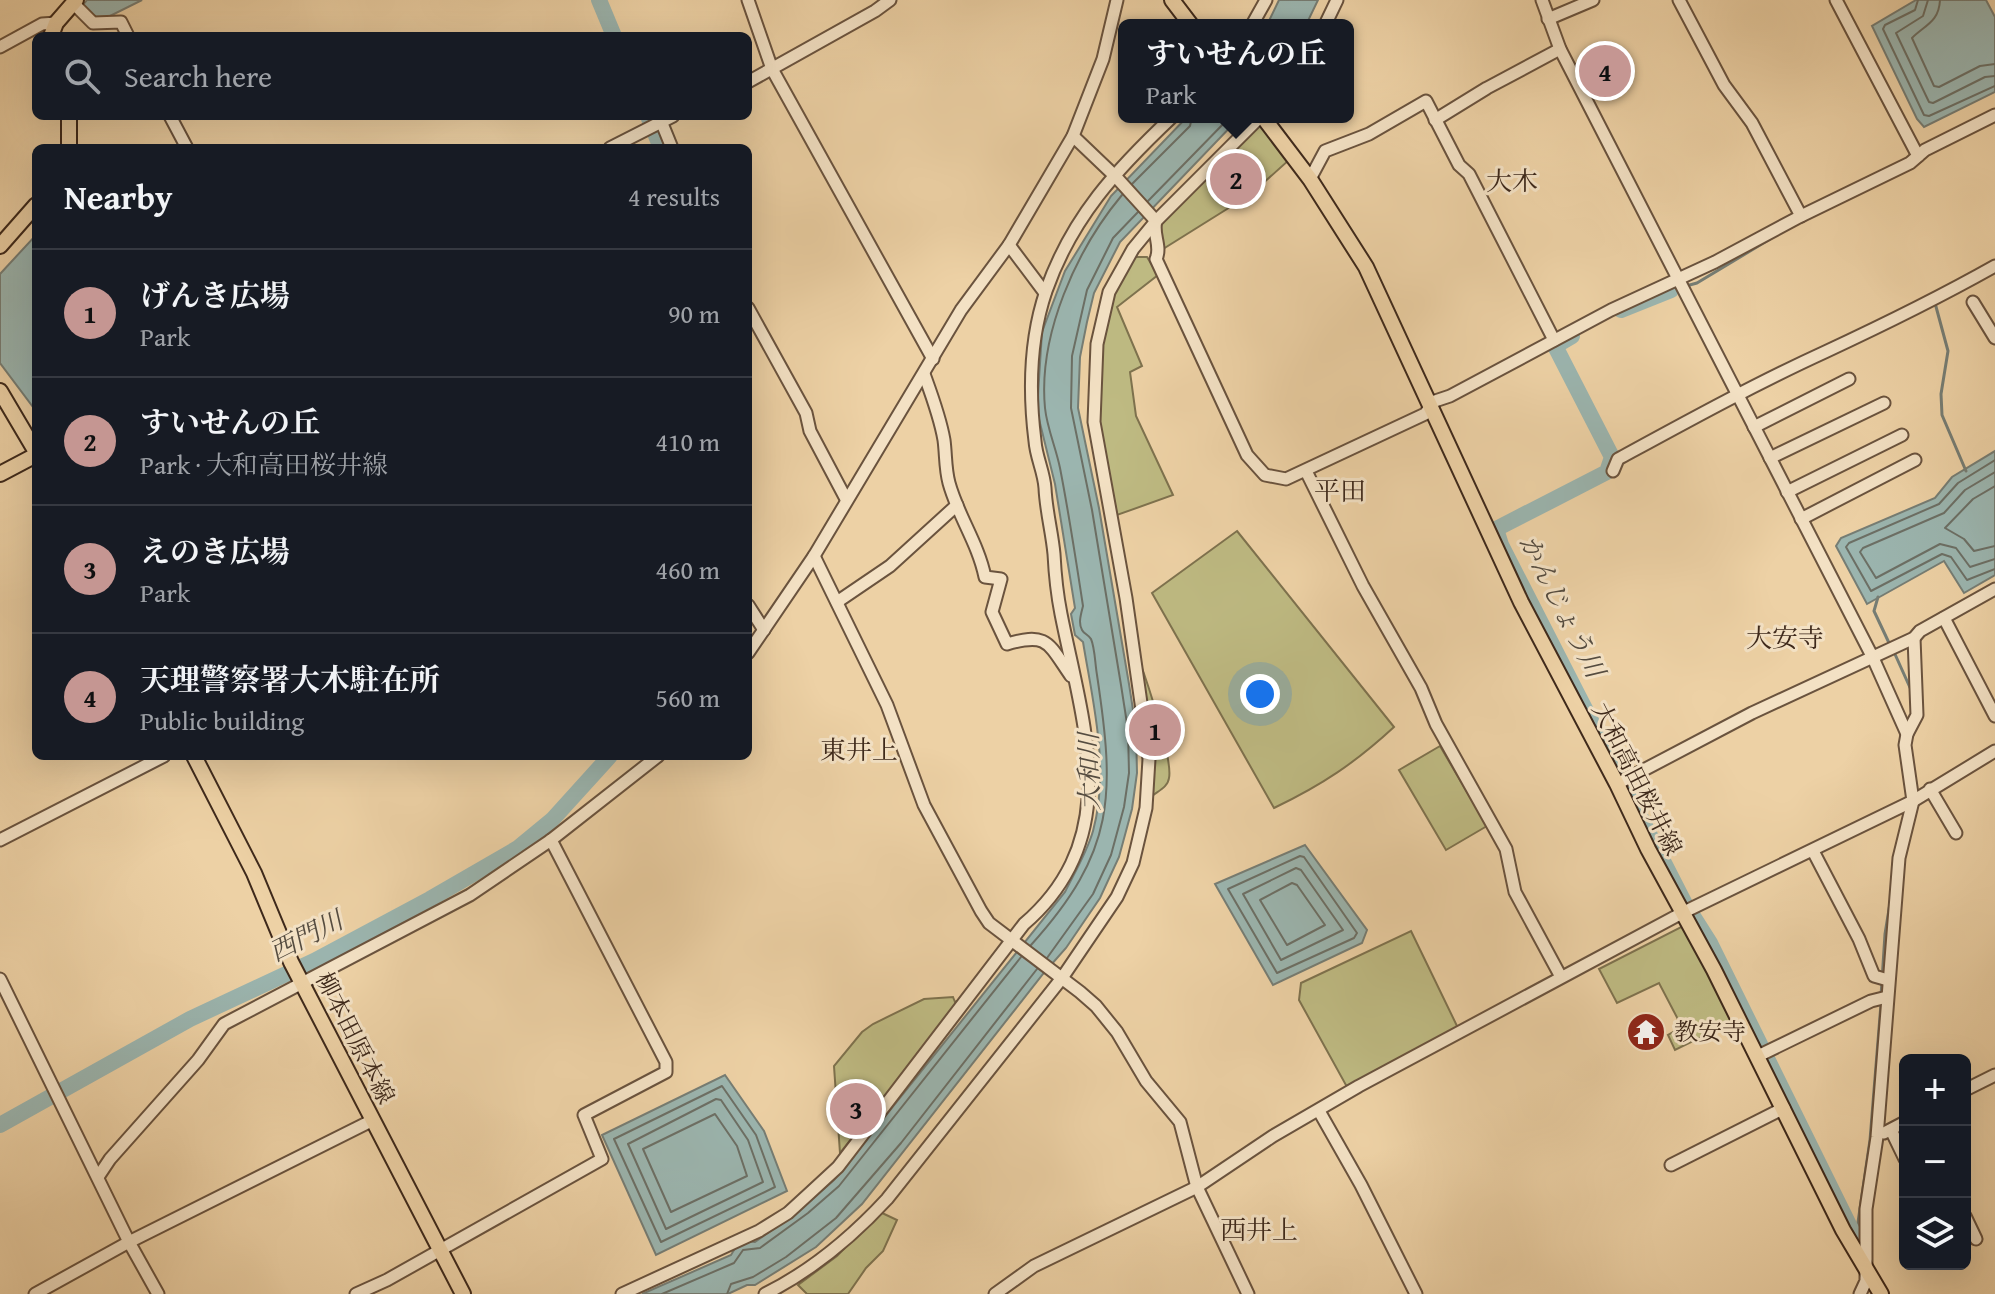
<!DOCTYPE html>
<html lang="en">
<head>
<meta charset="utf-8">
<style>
  body { margin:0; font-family:"Gentium Book Plus","Noto Serif JP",serif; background:#242831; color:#f1f3f6 }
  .controls { position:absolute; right:24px; bottom:24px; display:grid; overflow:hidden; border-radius:12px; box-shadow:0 8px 32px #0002 }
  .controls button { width:72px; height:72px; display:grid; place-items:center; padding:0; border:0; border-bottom:2px solid #363941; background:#171b24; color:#f1f3f6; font:40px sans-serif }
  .you { position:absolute; left:1260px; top:694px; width:28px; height:28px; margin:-20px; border:6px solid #fff; border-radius:50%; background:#1a73e8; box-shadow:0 0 0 12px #1a73e833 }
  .badge { display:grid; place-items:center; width:52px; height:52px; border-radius:50%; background:#c59692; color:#111; font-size:26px; font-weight:700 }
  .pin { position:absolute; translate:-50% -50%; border:4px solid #fff; box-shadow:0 2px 8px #0006 }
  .popup { position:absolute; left:1118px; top:19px; width:236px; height:104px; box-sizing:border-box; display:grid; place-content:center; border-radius:12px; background:#171b24; filter:drop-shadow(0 2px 6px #0005); font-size:26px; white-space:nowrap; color:#9ea1a6 }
  .popup b { font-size:30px; color:#f1f3f6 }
  .popup::after { content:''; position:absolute; left:50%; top:100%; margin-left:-16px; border:16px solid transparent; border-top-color:#171b24 }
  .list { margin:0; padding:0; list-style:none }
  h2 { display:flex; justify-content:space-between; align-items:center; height:104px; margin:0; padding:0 32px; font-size:34px }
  h2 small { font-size:26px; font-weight:400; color:#9ea1a6 }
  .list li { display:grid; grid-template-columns:52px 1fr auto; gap:24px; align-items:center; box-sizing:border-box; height:128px; padding:0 32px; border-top:2px solid #363941 }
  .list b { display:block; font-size:30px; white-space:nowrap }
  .list p { margin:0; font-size:26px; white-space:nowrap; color:#9ea1a6 }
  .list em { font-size:26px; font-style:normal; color:#9ea1a6 }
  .icon { flex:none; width:44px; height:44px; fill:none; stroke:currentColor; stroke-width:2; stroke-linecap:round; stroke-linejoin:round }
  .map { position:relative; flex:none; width:1995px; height:1294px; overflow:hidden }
  .search { position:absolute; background:#171b24; box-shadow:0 8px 32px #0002; left:32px; top:32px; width:720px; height:88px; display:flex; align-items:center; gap:20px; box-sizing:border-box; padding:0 28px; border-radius:12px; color:#9ea1a6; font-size:30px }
  .panel { position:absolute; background:#171b24; box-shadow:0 8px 32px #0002; left:32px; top:144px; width:720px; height:616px; border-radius:12px }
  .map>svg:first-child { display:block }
  .green { fill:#beba82; stroke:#7e724e; stroke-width:2 }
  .water { fill:#9bb5af; stroke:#767d74; stroke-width:2 }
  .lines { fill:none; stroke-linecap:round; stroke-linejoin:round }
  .shore { stroke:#6c6f65; stroke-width:2 }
  .stream { stroke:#767d74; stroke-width:3 }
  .river { stroke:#9bb5af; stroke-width:16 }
  .minor-casing { stroke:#6a533e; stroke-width:15 }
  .major-casing { stroke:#3e291b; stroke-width:18 }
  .minor { stroke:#f3e1c4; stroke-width:11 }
  .major { stroke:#edd1a5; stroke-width:14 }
  .labels { text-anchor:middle; stroke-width:6; stroke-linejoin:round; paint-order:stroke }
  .street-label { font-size:24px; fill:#3e291b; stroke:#f3e1c4 }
  .poi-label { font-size:24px; fill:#3e291b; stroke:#f3e1c4; text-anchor:start }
  .neighbourhood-label { font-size:26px; fill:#3e291b; stroke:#f3e1c4 }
  .water-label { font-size:26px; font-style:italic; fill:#554c40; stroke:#f3e1c4 }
</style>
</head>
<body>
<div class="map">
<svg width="1995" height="1294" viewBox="0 0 1995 1294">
  <rect width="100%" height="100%" fill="#edd1a5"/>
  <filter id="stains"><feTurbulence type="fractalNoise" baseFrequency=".0025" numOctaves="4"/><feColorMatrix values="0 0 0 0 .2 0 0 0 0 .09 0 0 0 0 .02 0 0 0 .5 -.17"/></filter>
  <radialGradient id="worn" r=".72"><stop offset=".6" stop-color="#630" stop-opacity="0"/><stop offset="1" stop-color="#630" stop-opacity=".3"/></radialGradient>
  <g class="green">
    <polygon points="1260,123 1289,160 1251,194 1163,249 1157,229"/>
    <polygon points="1134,257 1147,257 1158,275 1117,307 1142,366 1130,372 1136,416 1173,495 1117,515 1099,423 1103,341 1112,297"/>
    <path d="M1237,531L1394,727C1355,763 1322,785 1274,808L1152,593Z"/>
    <path d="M1139,660C1147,681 1173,760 1169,778C1168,787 1158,791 1152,796Z"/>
    <polygon points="1440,746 1487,826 1446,850 1399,770"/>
    <polygon points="1685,925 1734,1021 1675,1050 1668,1035 1682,1027 1659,983 1617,1003 1599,969"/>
    <polygon points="1411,931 1458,1028 1347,1087 1299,1000 1301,983"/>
    <polygon points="953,997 955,1002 962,999 840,1153 834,1066 862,1032 873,1024 924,999"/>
    <polygon points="880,1212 897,1220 883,1251 866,1268 848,1294 807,1294 798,1285 837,1256"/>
  </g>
  <g class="water">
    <polygon points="87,0 142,0 106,18 94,21 83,5"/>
    <polygon points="1279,0 1318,0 1306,25 1267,25"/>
    <polygon points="1916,0 1986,0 1995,17 1995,92 1924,127 1917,119 1872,26"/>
    <path d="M1187,117H1240L1120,242L1094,293L1087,322L1080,357L1078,408L1099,508L1129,684L1136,729L1137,773L1132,809L1119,857L1100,898L1066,948L1043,974L862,1204L816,1247L755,1285H747L728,1294H642L731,1255C737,1244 742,1240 755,1242L803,1207L834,1180L1065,892C1075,872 1087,852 1093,831C1110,769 1093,703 1083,642L1075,635L1071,614L1075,608L1055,484L1037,411L1042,332L1065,271L1111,196Z"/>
    <polygon points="36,235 36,411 0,363 0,274"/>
    <polygon points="1995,451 1995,575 1964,593 1944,561 1867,604 1836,546 1841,538 1935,498 1952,477"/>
    <polygon points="1305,845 1367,930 1362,943 1273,985 1215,884"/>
    <polygon points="725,1075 764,1131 787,1191 656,1255 602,1135"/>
  </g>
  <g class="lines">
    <g class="shore">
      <polyline points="1918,0 1915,10 1885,25 1883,29 1924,115 1929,116 1995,86"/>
      <polyline points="1928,0 1923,16 1896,33 1929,102 1933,103 1985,77 1995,76"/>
      <path d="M1940,0C1939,22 1925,25 1912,38L1934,86L1939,87L1980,66L1995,64"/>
      <polyline points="1132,184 1190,126 1192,117"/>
      <polyline points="1148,201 1230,117"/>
      <polyline points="1995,460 1958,483 1939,504 1849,543 1846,547 1871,591 1942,554 1951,557 1967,580 1995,569"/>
      <polyline points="1995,472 1965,490 1944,513 1863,548 1860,552 1876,578 1940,544 1956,548 1970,567 1995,559"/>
      <polyline points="1995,486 1973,499 1945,528 1964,539 1974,551 1995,546"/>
      <polygon points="1300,856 1304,857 1357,933 1354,938 1277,973 1228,889"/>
      <polygon points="1296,868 1301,870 1343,930 1281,960 1243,894"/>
      <polygon points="1292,883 1297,885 1325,925 1287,945 1260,900"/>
      <path d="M1031,945C1116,851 1115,795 1097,675C1095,664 1095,648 1091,639C1089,635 1084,634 1082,630C1078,623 1081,614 1083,606C1076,560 1069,514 1060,468C1056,448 1047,428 1045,408C1038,335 1076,250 1122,195"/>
      <polyline points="1047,958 1093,894 1111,855 1124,807 1129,773 1128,730 1121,685 1092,510 1071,408 1072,356 1087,290 1113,238 1138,212"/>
      <polygon points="722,1086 756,1135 775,1187 661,1242 614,1139"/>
      <polygon points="716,1099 721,1100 748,1140 763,1182 666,1229 628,1144"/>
      <polygon points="715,1114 737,1146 747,1176 671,1212 643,1149"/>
      <polyline points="662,1294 734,1263 743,1250 760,1248 808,1213 839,1186 1021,957"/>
      <polyline points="727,1294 731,1284 753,1277 786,1257 836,1218 901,1143 1037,969"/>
    </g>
    <g class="stream">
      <polyline points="1746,124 1758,145"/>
      <polyline points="1686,286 1697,283 1770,239"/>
      <polyline points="1935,303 1948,351 1941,394 1942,415 1966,471"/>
      <polyline points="1878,597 1874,611 1890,645"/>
      <polyline points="1894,652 1912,692"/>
      <polyline points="1881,996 1885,934 1891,897"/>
      <polyline points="1856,1236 1870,1140 1881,1004"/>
    </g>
    <g class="river">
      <polyline points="599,0 614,36"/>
      <polyline points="648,116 661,148"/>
      <polyline points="1621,310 1671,290"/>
      <polyline points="1572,336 1555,346 1612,457 1607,472 1496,529 1501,545 1684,902 1710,943 1857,1241"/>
      <polyline points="0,1125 190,1019 314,961 430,899 518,848 552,820 610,756"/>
    </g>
    <defs>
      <g id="minor">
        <polyline points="748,0 772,69 933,359"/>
        <polyline points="1542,0 1560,49 1873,658 1907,734"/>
        <polyline points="1679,0 1724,85 1752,123 1801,216"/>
        <polyline points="1836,0 1918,156"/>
        <polyline points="74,4 93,23 121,22 128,36"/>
        <polyline points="1548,19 1593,0"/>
        <polyline points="1252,25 1266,0"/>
        <polyline points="1325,25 1337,0"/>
        <polyline points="0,47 42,24 56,23"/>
        <polyline points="748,82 875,11 890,0"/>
        <polyline points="170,116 187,148"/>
        <polyline points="1435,120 1487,88 1560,49"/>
        <polyline points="661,121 672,148"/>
        <path d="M1073,136L1117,178L1156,221C1152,234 1162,246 1156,259L1247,455L1265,475L1286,479L1425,414L1431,406"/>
        <polyline points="610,148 673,116"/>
        <polyline points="1310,179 1325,151 1369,134 1426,101 1459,165 1469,174 1554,340"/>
        <polyline points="1009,245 1045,293"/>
        <polyline points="1973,302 1995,338"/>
        <polyline points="748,308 806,413 810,431 846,499"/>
        <path d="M924,374C932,396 940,417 944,440C946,455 945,468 949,483C958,516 978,543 985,577L1001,579L992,612L1007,644C1048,632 1048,643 1071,676"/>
        <polyline points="1429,403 1450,396 1611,310 1715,262 1801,216 1910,163 1925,150 1995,115"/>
        <polyline points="1754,427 1849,379"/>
        <polyline points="1770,458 1884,403"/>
        <polyline points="1306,471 1363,586 1421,688 1436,724 1506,849 1515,892 1561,977"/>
        <path d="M1613,471L1618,459C1686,422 1755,384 1825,352C1883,325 1940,297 1995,266"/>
        <polyline points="1787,492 1902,435"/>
        <polyline points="1801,519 1915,460"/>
        <polyline points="814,556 887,705 924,805 981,911 989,923 1080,992 1096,1006 1117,1032 1146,1081 1180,1122 1197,1187 1248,1294"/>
        <polyline points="837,602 890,566 957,505"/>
        <polyline points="748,605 764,630"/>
        <polyline points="1944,618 1995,716"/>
        <polyline points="748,653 814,556 961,310 1009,245 1073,136 1103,59 1117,0"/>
        <polyline points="1617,784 1752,713 1914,638 1920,631 1995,589"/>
        <polyline points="1930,789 1956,833"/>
        <polyline points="0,840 164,756"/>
        <polyline points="1813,851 1859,939 1874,976 1888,980"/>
        <polyline points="0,979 129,1242 158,1294"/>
        <polyline points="1758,1056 1871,1001 1887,997"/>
        <polyline points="1965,1090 1995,1075"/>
        <polyline points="1319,1111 1361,1185 1416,1294"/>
        <polyline points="1891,1130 1905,1159"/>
        <polyline points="1884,1133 1905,1122"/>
        <polyline points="1671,1165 1784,1108"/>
        <polyline points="98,1177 110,1159 198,1060 224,1024 470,895 551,840 658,756"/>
        <polyline points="1965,1216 1976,1239"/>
        <polyline points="35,1294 129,1242 373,1120"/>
        <polyline points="356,1294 387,1280 602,1159 584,1115 666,1072 666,1062 551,840"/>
        <path d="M622,1294L759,1231L788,1213L812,1191L838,1167L1024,924C1125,837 1083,725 1061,614C1057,594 1055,574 1054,554C1052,532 1046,511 1045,488C1044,472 1036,457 1035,441C1029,393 1030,338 1046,291C1072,217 1116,170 1172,117"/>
        <path d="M765,1294C813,1270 851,1238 887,1199L1062,978L1117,897L1133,863L1146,808L1149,759L1126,598L1094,422L1097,344L1109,292L1133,249L1156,221L1260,117"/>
        <polyline points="995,1294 1034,1266 1197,1187 1273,1136 1359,1086 1682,913 1913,801 1995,751"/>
        <polyline points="1860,1294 1866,1281 1866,1209 1877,1137 1899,858 1913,801 1905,745 1907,734 1917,715 1914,638"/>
      </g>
      <g id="major">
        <polyline points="1172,0 1191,25"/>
        <polyline points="51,36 56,23 76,0"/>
        <polyline points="1263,117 1310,179 1366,267 1521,602 1617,784 1648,849 1714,970 1843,1230 1881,1294"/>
        <polyline points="69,148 69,116"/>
        <polyline points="0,246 36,205"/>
        <polyline points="0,391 36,452"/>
        <polyline points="0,474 36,455"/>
        <polyline points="194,756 254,873 291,962 463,1294"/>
      </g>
    </defs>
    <use href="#minor" class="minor-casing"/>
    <use href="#major" class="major-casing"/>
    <use href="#minor" class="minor"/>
    <use href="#major" class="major"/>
  </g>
  <defs>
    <symbol id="temple-disc" viewBox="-11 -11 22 22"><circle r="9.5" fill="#8f2418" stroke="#f3e1c4"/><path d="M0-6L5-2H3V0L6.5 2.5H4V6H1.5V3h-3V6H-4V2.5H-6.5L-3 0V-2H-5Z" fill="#fff"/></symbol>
  </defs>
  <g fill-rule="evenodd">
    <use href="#temple-disc" x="1624" y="1010" width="44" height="44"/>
  </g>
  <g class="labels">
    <g class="street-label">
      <text transform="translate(1637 779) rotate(63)" y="8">大和高田桜井線</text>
      <text transform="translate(355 1038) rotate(63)" y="8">柳本田原本線</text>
    </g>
    <g class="poi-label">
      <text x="1674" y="1040">教安寺</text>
    </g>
    <g class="neighbourhood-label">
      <text x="1512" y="190">大木</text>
      <text x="1340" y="500">平田</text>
      <text x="1785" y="647">大安寺</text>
      <text x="859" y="759">東井上</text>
      <text x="1259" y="1239">西井上</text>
    </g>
    <g class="water-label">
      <text transform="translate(1562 606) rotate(63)" y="9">かんじょう川</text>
      <text transform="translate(1089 772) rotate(-91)" y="9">大和川</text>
      <text transform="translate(306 936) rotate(-27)" y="9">西門川</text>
    </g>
  </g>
  <rect width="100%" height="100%" filter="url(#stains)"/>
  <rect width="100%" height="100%" fill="url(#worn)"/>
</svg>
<div class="controls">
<button>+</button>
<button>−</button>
<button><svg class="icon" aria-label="layers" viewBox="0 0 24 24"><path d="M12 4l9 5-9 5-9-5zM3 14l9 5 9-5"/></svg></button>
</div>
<div class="you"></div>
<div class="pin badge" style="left:1155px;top:730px">1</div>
<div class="pin badge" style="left:1236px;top:179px">2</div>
<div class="popup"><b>すいせんの丘</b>Park</div>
<div class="pin badge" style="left:856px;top:1109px">3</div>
<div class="pin badge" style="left:1605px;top:71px">4</div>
<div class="search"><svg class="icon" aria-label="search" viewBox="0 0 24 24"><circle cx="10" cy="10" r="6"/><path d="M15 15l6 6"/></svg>Search here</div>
<section class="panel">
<h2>Nearby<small>4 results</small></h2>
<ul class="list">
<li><span class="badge">1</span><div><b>げんき広場</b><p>Park</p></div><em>90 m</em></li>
<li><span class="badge">2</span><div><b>すいせんの丘</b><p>Park · 大和高田桜井線</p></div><em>410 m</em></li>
<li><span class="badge">3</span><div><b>えのき広場</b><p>Park</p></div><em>460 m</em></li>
<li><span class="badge">4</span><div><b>天理警察署大木駐在所</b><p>Public building</p></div><em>560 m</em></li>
</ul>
</section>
</div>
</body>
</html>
